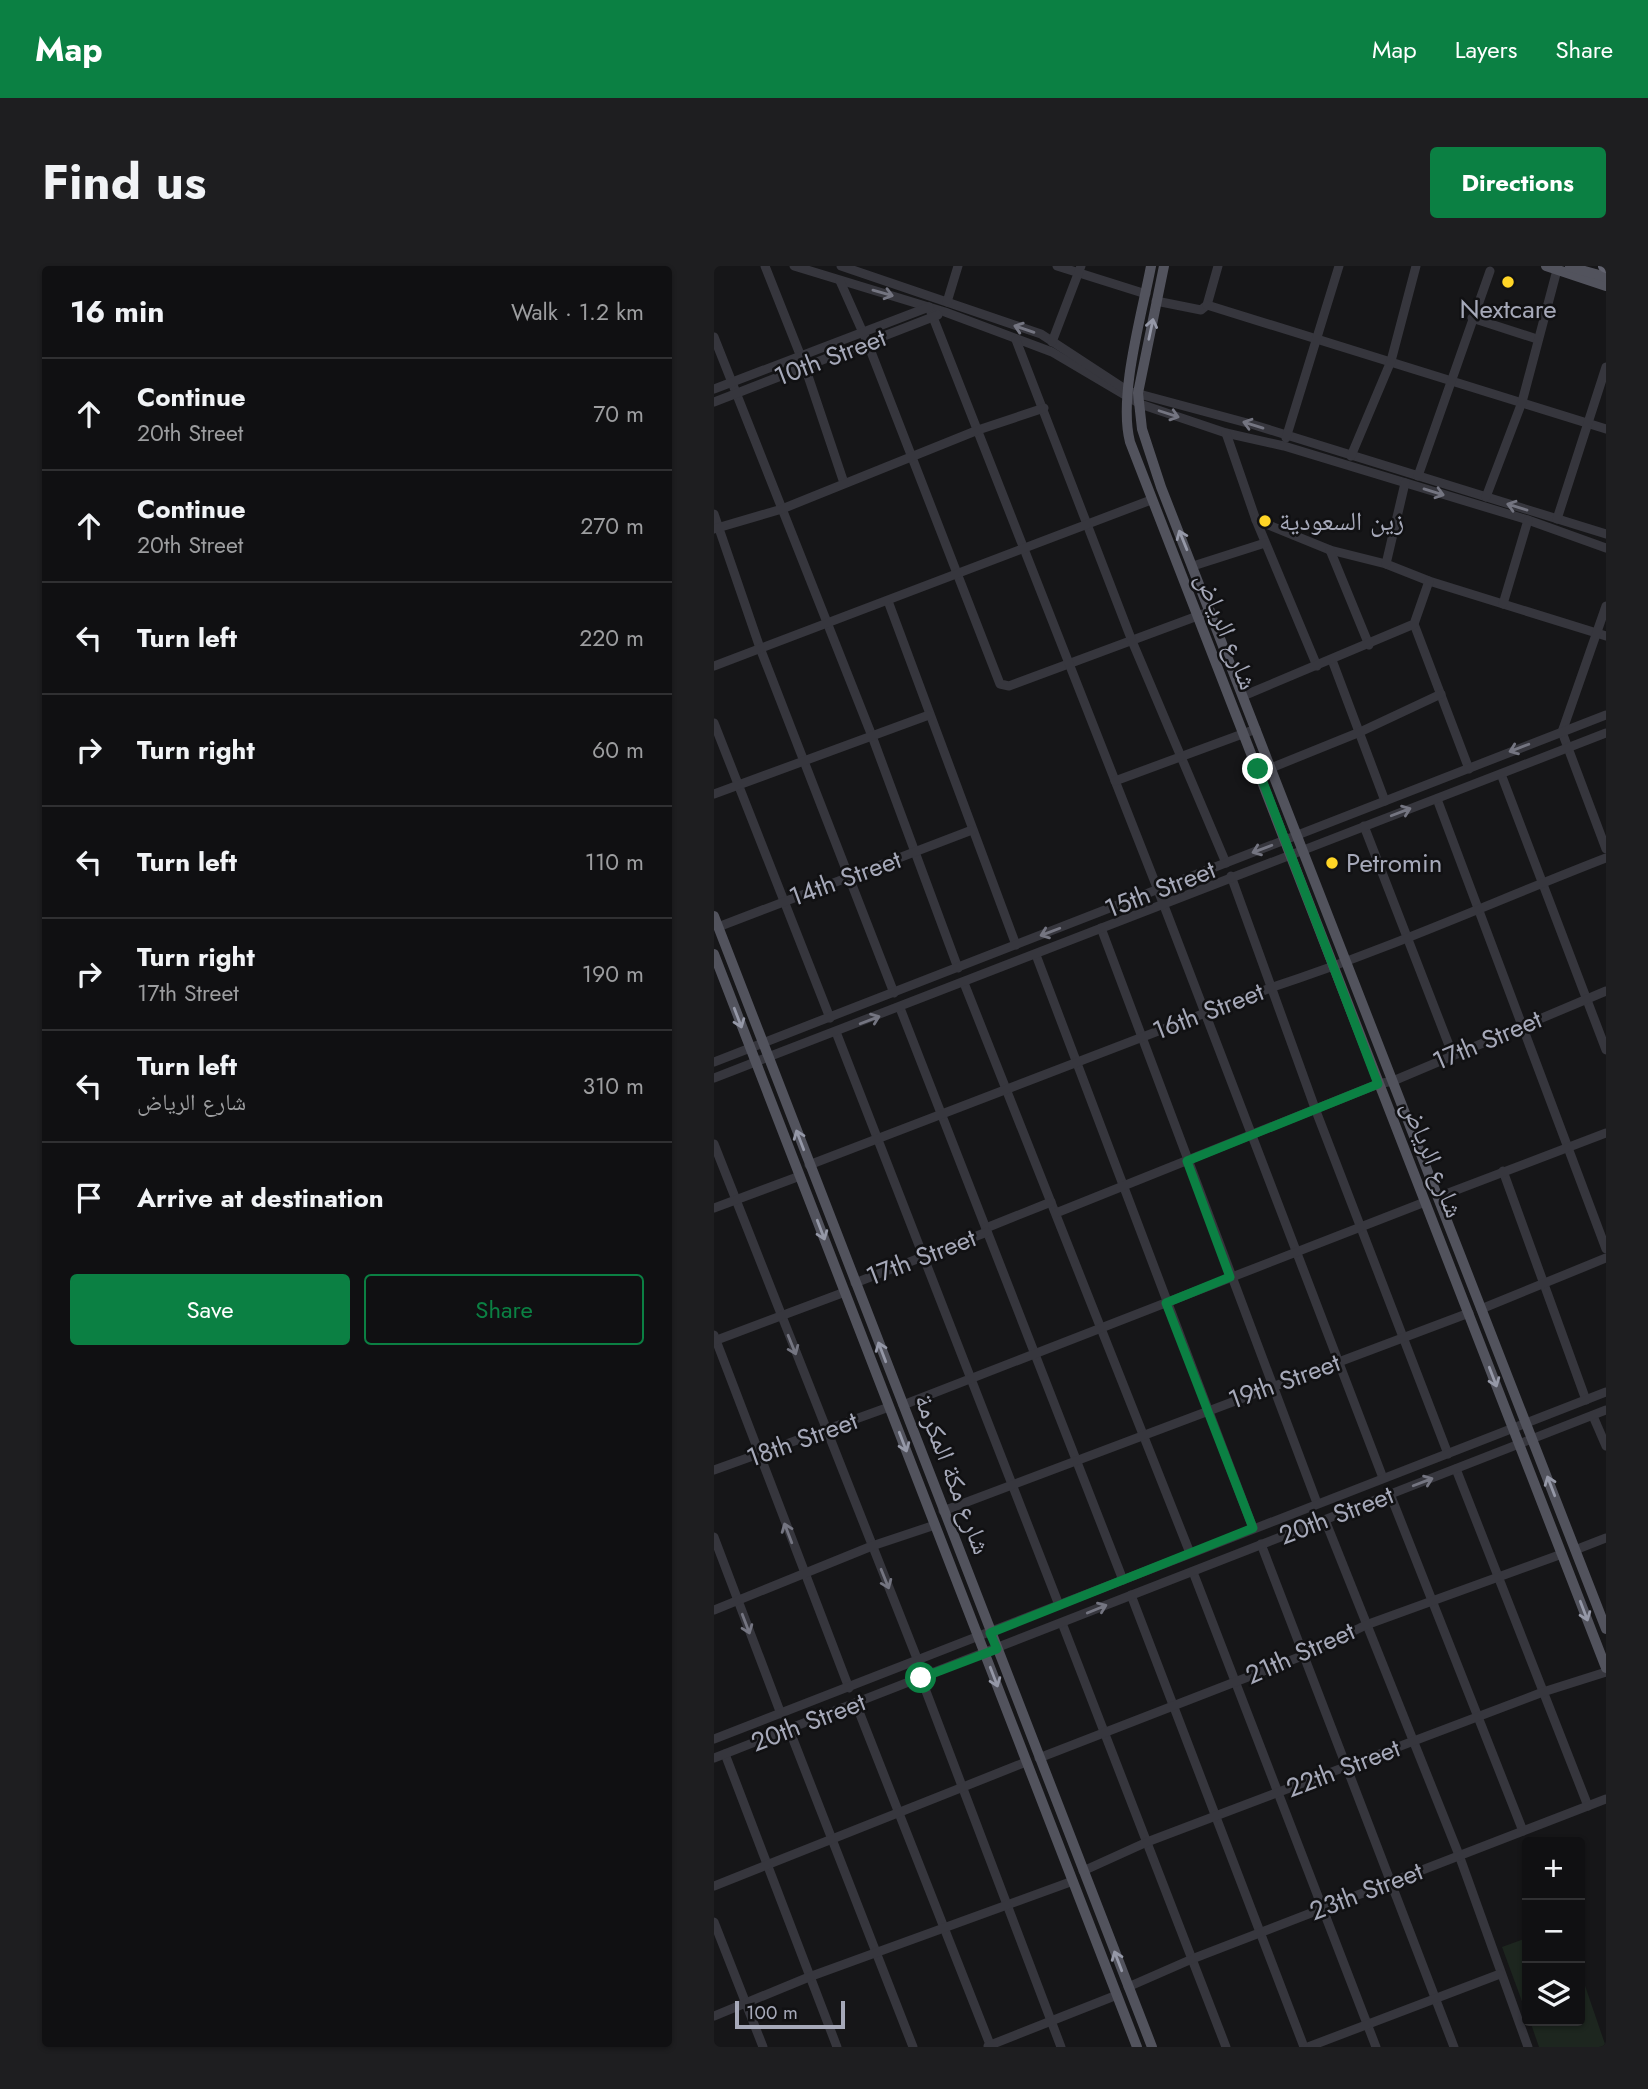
<!DOCTYPE html>
<html lang="en">
<head>
<meta charset="utf-8">
<style>
  body { margin:0; font-family:Jost,"Noto Naskh Arabic",sans-serif; background:#1e1e20; color:#f1f3f6 }
  .controls { position:absolute; right:21px; bottom:21px; display:grid; overflow:hidden; border-radius:7px; box-shadow:0 2px 5px #0004 }
  .controls button { width:63px; height:63px; display:grid; place-items:center; padding:0; border:0; border-bottom:2px solid #303032; background:#101012; color:#f1f3f6; font:35px sans-serif }
  .scale { position:absolute; left:21px; bottom:18px; width:110px; box-sizing:border-box; padding-left:7px; border:4px solid #a6a9b9; border-top:0; font-size:19px; line-height:24px; white-space:nowrap; color:#a6a9b9; -webkit-text-stroke:5px #111113; paint-order:stroke }
  .stop { position:absolute; width:21px; height:21px; margin:-16px; border:5px solid #0b8043; border-radius:50%; background:#fff }
  .stop.end { background:#0b8043; border-color:#fff; box-shadow:0 2px 7px #0008 }
  .list { margin:0; padding:0; list-style:none }
  h2 { display:flex; justify-content:space-between; align-items:center; height:91px; margin:0; padding:0 28px; font-size:30px }
  h2 small { font-size:23px; font-weight:400; color:#9c9d9f }
  .list li { display:grid; grid-template-columns:46px 1fr auto; gap:21px; align-items:center; box-sizing:border-box; height:112px; padding:0 28px; border-top:2px solid #303032 }
  .list b { display:block; font-size:26px; white-space:nowrap }
  .list p { margin:0; font-size:23px; white-space:nowrap; color:#9c9d9f }
  .list em { font-size:23px; font-style:normal; color:#9c9d9f }
  .actions { display:flex; gap:14px; padding:21px 28px }
  .actions a { flex:1; padding:16px 0; border:2px solid #0b8043; border-radius:7px; text-align:center; font-size:24px; color:#0b8043 }
  .actions .main { background:#0b8043; color:#fff }
  .icon { flex:none; width:38px; height:38px; fill:none; stroke:currentColor; stroke-width:2; stroke-linecap:round; stroke-linejoin:round }
  .map { position:relative; flex:none; width:892px; height:1781px; overflow:hidden; border-radius:7px }
  header { display:flex; align-items:center; gap:42px; box-sizing:border-box; height:98px; padding:0 35px; background:#0b8043; color:#fff }
  header strong { font-size:33px }
  nav { display:flex; gap:38px; margin-inline-start:auto; font-size:24px }
  .intro { display:flex; align-items:center; justify-content:space-between; box-sizing:border-box; height:168px; padding:0 42px }
  h1 { margin:0; font-size:49px }
  .button { padding:18px 32px; border-radius:7px; background:#0b8043; color:#fff; font-size:24px; font-weight:700 }
  main { display:flex; gap:42px; padding:0 42px }
  aside { flex:1; background:#101012; border-radius:7px; box-shadow:0 2px 5px #0004 }
  .map>svg:first-child { display:block }
  .green { fill:#1d261f }
  .lines { fill:none; stroke-linecap:round; stroke-linejoin:round }
  .minor { stroke:#36363d; stroke-width:9 }
  .major { stroke:#52535d; stroke-width:10 }
  .highway { stroke:#62636f; stroke-width:12 }
  .oneway { stroke:#747581 }
  .oneway2 { stroke:#9598a7 }
  .route { stroke:#0b8043; stroke-width:9 }
  .poi-dot { fill:#ffd526; stroke:#111113; stroke-width:2.5 }
  .labels { text-anchor:middle; stroke-width:5; stroke-linejoin:round; paint-order:stroke }
  .poi-label { font-size:26px; fill:#a6a9b9; stroke:#111113; text-anchor:start }
  .street-label { font-size:26px; fill:#a6a9b9; stroke:#111113 }
</style>
</head>
<body>
<header>
<strong>Map</strong>
<nav><a>Map</a><a>Layers</a><a>Share</a></nav>
</header>
<div class="intro"><h1>Find us</h1><a class="button">Directions</a></div>
<main>
<aside>
<h2>16 min<small>Walk · 1.2 km</small></h2>
<ul class="list">
<li><svg class="icon" aria-label="ahead" viewBox="0 0 24 24"><path d="M12 20V5M6 11l6-6 6 6"/></svg><div><b>Continue</b><p>20th Street</p></div><em>70 m</em></li>
<li><svg class="icon" aria-label="ahead" viewBox="0 0 24 24"><path d="M12 20V5M6 11l6-6 6 6"/></svg><div><b>Continue</b><p>20th Street</p></div><em>270 m</em></li>
<li><svg class="icon" aria-label="left" viewBox="0 0 24 24"><path d="M17 20v-9H6M10 6l-5 5 5 5"/></svg><div><b>Turn left</b></div><em>220 m</em></li>
<li><svg class="icon" aria-label="right" viewBox="0 0 24 24"><path d="M7 20v-9h11M14 6l5 5-5 5"/></svg><div><b>Turn right</b></div><em>60 m</em></li>
<li><svg class="icon" aria-label="left" viewBox="0 0 24 24"><path d="M17 20v-9H6M10 6l-5 5 5 5"/></svg><div><b>Turn left</b></div><em>110 m</em></li>
<li><svg class="icon" aria-label="right" viewBox="0 0 24 24"><path d="M7 20v-9h11M14 6l5 5-5 5"/></svg><div><b>Turn right</b><p>17th Street</p></div><em>190 m</em></li>
<li><svg class="icon" aria-label="left" viewBox="0 0 24 24"><path d="M17 20v-9H6M10 6l-5 5 5 5"/></svg><div><b>Turn left</b><p>شارع الرياض</p></div><em>310 m</em></li>
<li><svg class="icon" aria-label="arrive" viewBox="0 0 24 24"><path d="M6 21V4h12l-3 4 3 4H6"/></svg><div><b>Arrive at destination</b></div></li>
</ul>
<div class="actions"><a class="main">Save</a><a>Share</a></div>
</aside>
<div class="map">
<svg width="892" height="1781" viewBox="0 0 892 1781">
  <rect width="100%" height="100%" fill="#161618"/>
  <g class="green">
    <polygon points="813,1672 813,1749 788,1681"/>
    <polygon points="866,1705 892,1781 825,1781 816,1755 866,1755"/>
  </g>
  <g class="lines">
    <g class="minor">
      <polyline points="51,0 91,101 130,217"/>
      <polyline points="80,0 231,46 338,86 426,138 512,167 570,180 814,254 892,282"/>
      <polyline points="127,0 327,68 414,125 537,158 892,268"/>
      <polyline points="343,0 432,28"/>
      <polyline points="126,15 154,78 286,418 295,420 497,345"/>
      <polyline points="442,35 487,44 493,39 504,0"/>
      <polyline points="233,36 244,0"/>
      <polyline points="493,39 892,163"/>
      <polyline points="215,41 444,624 669,1212"/>
      <polyline points="758,52 823,73"/>
      <polyline points="0,71 158,470 244,702"/>
      <polyline points="302,74 418,375 512,597"/>
      <polyline points="338,76 367,0"/>
      <polyline points="0,123 215,41"/>
      <polyline points="0,136 224,49"/>
      <polyline points="512,167 542,254 603,400"/>
      <polyline points="572,172 625,0"/>
      <polyline points="637,190 677,95 702,0"/>
      <polyline points="704,210 776,5"/>
      <polyline points="772,231 808,136 843,4"/>
      <polyline points="0,248 46,382 180,727"/>
      <polyline points="843,253 892,101"/>
      <polyline points="542,254 616,284 672,298 715,315 892,370"/>
      <polyline points="0,263 68,243 264,164 330,142"/>
      <polyline points="616,284 655,379"/>
      <polyline points="672,298 691,217"/>
      <polyline points="479,300 551,277"/>
      <polyline points="174,335 302,679"/>
      <polyline points="789,338 814,254"/>
      <polyline points="892,340 848,466 892,583"/>
      <polyline points="700,358 755,503"/>
      <polyline points="618,394 671,535"/>
      <polyline points="0,400 437,234"/>
      <polyline points="529,430 700,358 715,315"/>
      <polyline points="0,457 116,752"/>
      <polyline points="557,502 646,466 727,428"/>
      <polyline points="787,508 892,784"/>
      <polyline points="401,515 542,463"/>
      <polyline points="0,528 215,449"/>
      <polyline points="723,533 892,983"/>
      <polyline points="650,560 738,787"/>
      <polyline points="517,610 602,845 734,1188"/>
      <polyline points="4,661 258,564"/>
      <polyline points="387,662 603,1237"/>
      <polyline points="322,689 539,1262"/>
      <polyline points="250,717 476,1287"/>
      <polyline points="186,742 409,1314"/>
      <polyline points="122,766 345,1339"/>
      <polyline points="0,796 892,449"/>
      <polyline points="0,812 892,467"/>
      <polyline points="0,878 204,1395"/>
      <path d="M95,899L559,721C672,684 781,635 892,592"/>
      <polyline points="789,905 872,1134"/>
      <polyline points="724,931 892,867"/>
      <polyline points="0,942 86,910"/>
      <polyline points="342,947 664,818 679,815 892,725"/>
      <polyline points="272,962 337,936"/>
      <polyline points="141,1017 273,966"/>
      <polyline points="767,1043 892,992"/>
      <polyline points="0,1069 135,1422"/>
      <polyline points="0,1075 131,1026"/>
      <polyline points="189,1139 711,936"/>
      <polyline points="879,1150 892,1180"/>
      <polyline points="742,1203 874,1540"/>
      <polyline points="0,1204 175,1141"/>
      <polyline points="676,1228 809,1565"/>
      <polyline points="229,1245 755,1047"/>
      <polyline points="611,1254 745,1589 814,1781"/>
      <polyline points="0,1271 67,1448"/>
      <polyline points="547,1278 740,1781"/>
      <polyline points="861,1284 892,1272"/>
      <polyline points="479,1306 662,1781"/>
      <polyline points="417,1329 590,1781"/>
      <polyline points="0,1344 158,1280 221,1259"/>
      <polyline points="348,1357 512,1781"/>
      <polyline points="207,1412 347,1781"/>
      <polyline points="142,1438 277,1781"/>
      <polyline points="75,1463 199,1781"/>
      <polyline points="0,1473 892,1126"/>
      <polyline points="11,1488 123,1781"/>
      <polyline points="0,1492 892,1144"/>
      <polyline points="325,1492 588,1390 652,1359 848,1288"/>
      <polyline points="369,1605 433,1576 829,1426 892,1406"/>
      <polyline points="0,1620 312,1496"/>
      <polyline points="0,1656 49,1781"/>
      <polyline points="414,1721 478,1693 892,1533"/>
      <polyline points="0,1750 95,1711 359,1615"/>
      <polyline points="274,1780 403,1729"/>
      <polyline points="594,1781 786,1708"/>
    </g>
    <g class="major">
      <path d="M437,0C428,48 404,130 416,176L892,1402"/>
      <polyline points="450,0 424,127 428,163 447,221 892,1363"/>
      <polyline points="832,0 892,20"/>
      <polyline points="856,1 892,11"/>
      <polyline points="0,650 438,1781"/>
      <polyline points="0,688 423,1781"/>
    </g>
    <polyline class="highway" points="890,0 892,1"/>
  </g>
  <defs><path id="oneway-shaft" d="M-6 0H5M1.5-3L5.5 0L1.5 3" fill="none" stroke-width="1.6" stroke-linecap="round" stroke-linejoin="round" transform="scale(1.75)"/></defs>
  <g class="oneway">
    <use href="#oneway-shaft" transform="translate(169 27) rotate(16)"/>
    <use href="#oneway-shaft" transform="translate(310 63) rotate(-161)"/>
    <use href="#oneway-shaft" transform="translate(455 148) rotate(18)"/>
    <use href="#oneway-shaft" transform="translate(539 159) rotate(-163)"/>
    <use href="#oneway-shaft" transform="translate(720 226) rotate(17)"/>
    <use href="#oneway-shaft" transform="translate(803 241) rotate(-163)"/>
    <use href="#oneway-shaft" transform="translate(805 482) rotate(159)"/>
    <use href="#oneway-shaft" transform="translate(687 546) rotate(-21)"/>
    <use href="#oneway-shaft" transform="translate(548 583) rotate(159)"/>
    <use href="#oneway-shaft" transform="translate(336 666) rotate(159)"/>
    <use href="#oneway-shaft" transform="translate(156 754) rotate(-21)"/>
    <use href="#oneway-shaft" transform="translate(78 1079) rotate(68)"/>
    <use href="#oneway-shaft" transform="translate(709 1216) rotate(-21)"/>
    <use href="#oneway-shaft" transform="translate(74 1267) rotate(-111)"/>
    <use href="#oneway-shaft" transform="translate(171 1313) rotate(68)"/>
    <use href="#oneway-shaft" transform="translate(383 1343) rotate(-22)"/>
    <use href="#oneway-shaft" transform="translate(32 1358) rotate(69)"/>
  </g>
  <g class="oneway2">
    <use href="#oneway-shaft" transform="translate(437 63) rotate(-78)"/>
    <use href="#oneway-shaft" transform="translate(469 274) rotate(-112)"/>
    <use href="#oneway-shaft" transform="translate(24 752) rotate(69)"/>
    <use href="#oneway-shaft" transform="translate(86 874) rotate(-111)"/>
    <use href="#oneway-shaft" transform="translate(107 964) rotate(69)"/>
    <use href="#oneway-shaft" transform="translate(168 1086) rotate(-111)"/>
    <use href="#oneway-shaft" transform="translate(779 1111) rotate(69)"/>
    <use href="#oneway-shaft" transform="translate(189 1176) rotate(69)"/>
    <use href="#oneway-shaft" transform="translate(837 1220) rotate(-111)"/>
    <use href="#oneway-shaft" transform="translate(870 1345) rotate(69)"/>
    <use href="#oneway-shaft" transform="translate(280 1411) rotate(69)"/>
    <use href="#oneway-shaft" transform="translate(404 1695) rotate(-111)"/>
  </g>
  <g class="lines">
    <polyline class="route" points="207,1412 283,1383 276,1367 539,1262 452,1037 516,1011 473,895 664,818 544,503"/>
  </g>
  <g class="poi-dot">
    <circle cx="794" cy="16" r="7"/>
    <circle cx="551" cy="255" r="7"/>
    <circle cx="618" cy="597" r="7"/>
  </g>
  <g class="labels">
    <g class="poi-label">
      <text x="794" y="52" text-anchor="middle">Nextcare</text>
      <text x="565" y="264">زين السعودية</text>
      <text x="632" y="606">Petromin</text>
    </g>
    <g class="street-label">
      <text transform="translate(116 91) rotate(-21)" y="9">10th Street</text>
      <text transform="translate(513 365) rotate(68)" y="9">شارع الرياض</text>
      <text transform="translate(131 612) rotate(-20)" y="9">14th Street</text>
      <text transform="translate(446 623) rotate(-21)" y="9">15th Street</text>
      <text transform="translate(494 745) rotate(-21)" y="9">16th Street</text>
      <text transform="translate(773 774) rotate(-23)" y="9">17th Street</text>
      <text transform="translate(719 893) rotate(68)" y="9">شارع الرياض</text>
      <text transform="translate(207 991) rotate(-21)" y="9">17th Street</text>
      <text transform="translate(570 1115) rotate(-20)" y="9">19th Street</text>
      <text transform="translate(88 1173) rotate(-20)" y="9">18th Street</text>
      <text transform="translate(239 1208) rotate(69)" y="9">شارع مكة المكرمة</text>
      <text transform="translate(622 1249) rotate(-21)" y="9">20th Street</text>
      <text transform="translate(586 1387) rotate(-24)" y="9">21th Street</text>
      <text transform="translate(94 1456) rotate(-21)" y="9">20th Street</text>
      <text transform="translate(629 1502) rotate(-21)" y="9">22th Street</text>
      <text transform="translate(652 1625) rotate(-21)" y="9">23th Street</text>
    </g>
  </g>
</svg>
<div class="controls">
<button>+</button>
<button>−</button>
<button><svg class="icon" aria-label="layers" viewBox="0 0 24 24"><path d="M12 4l9 5-9 5-9-5zM3 14l9 5 9-5"/></svg></button>
</div>
<div class="scale">100 m</div>
<div class="stop" style="left:207px;top:1412px"></div>
<div class="stop end" style="left:544px;top:503px"></div>
</div>
</main>
</body>
</html>
